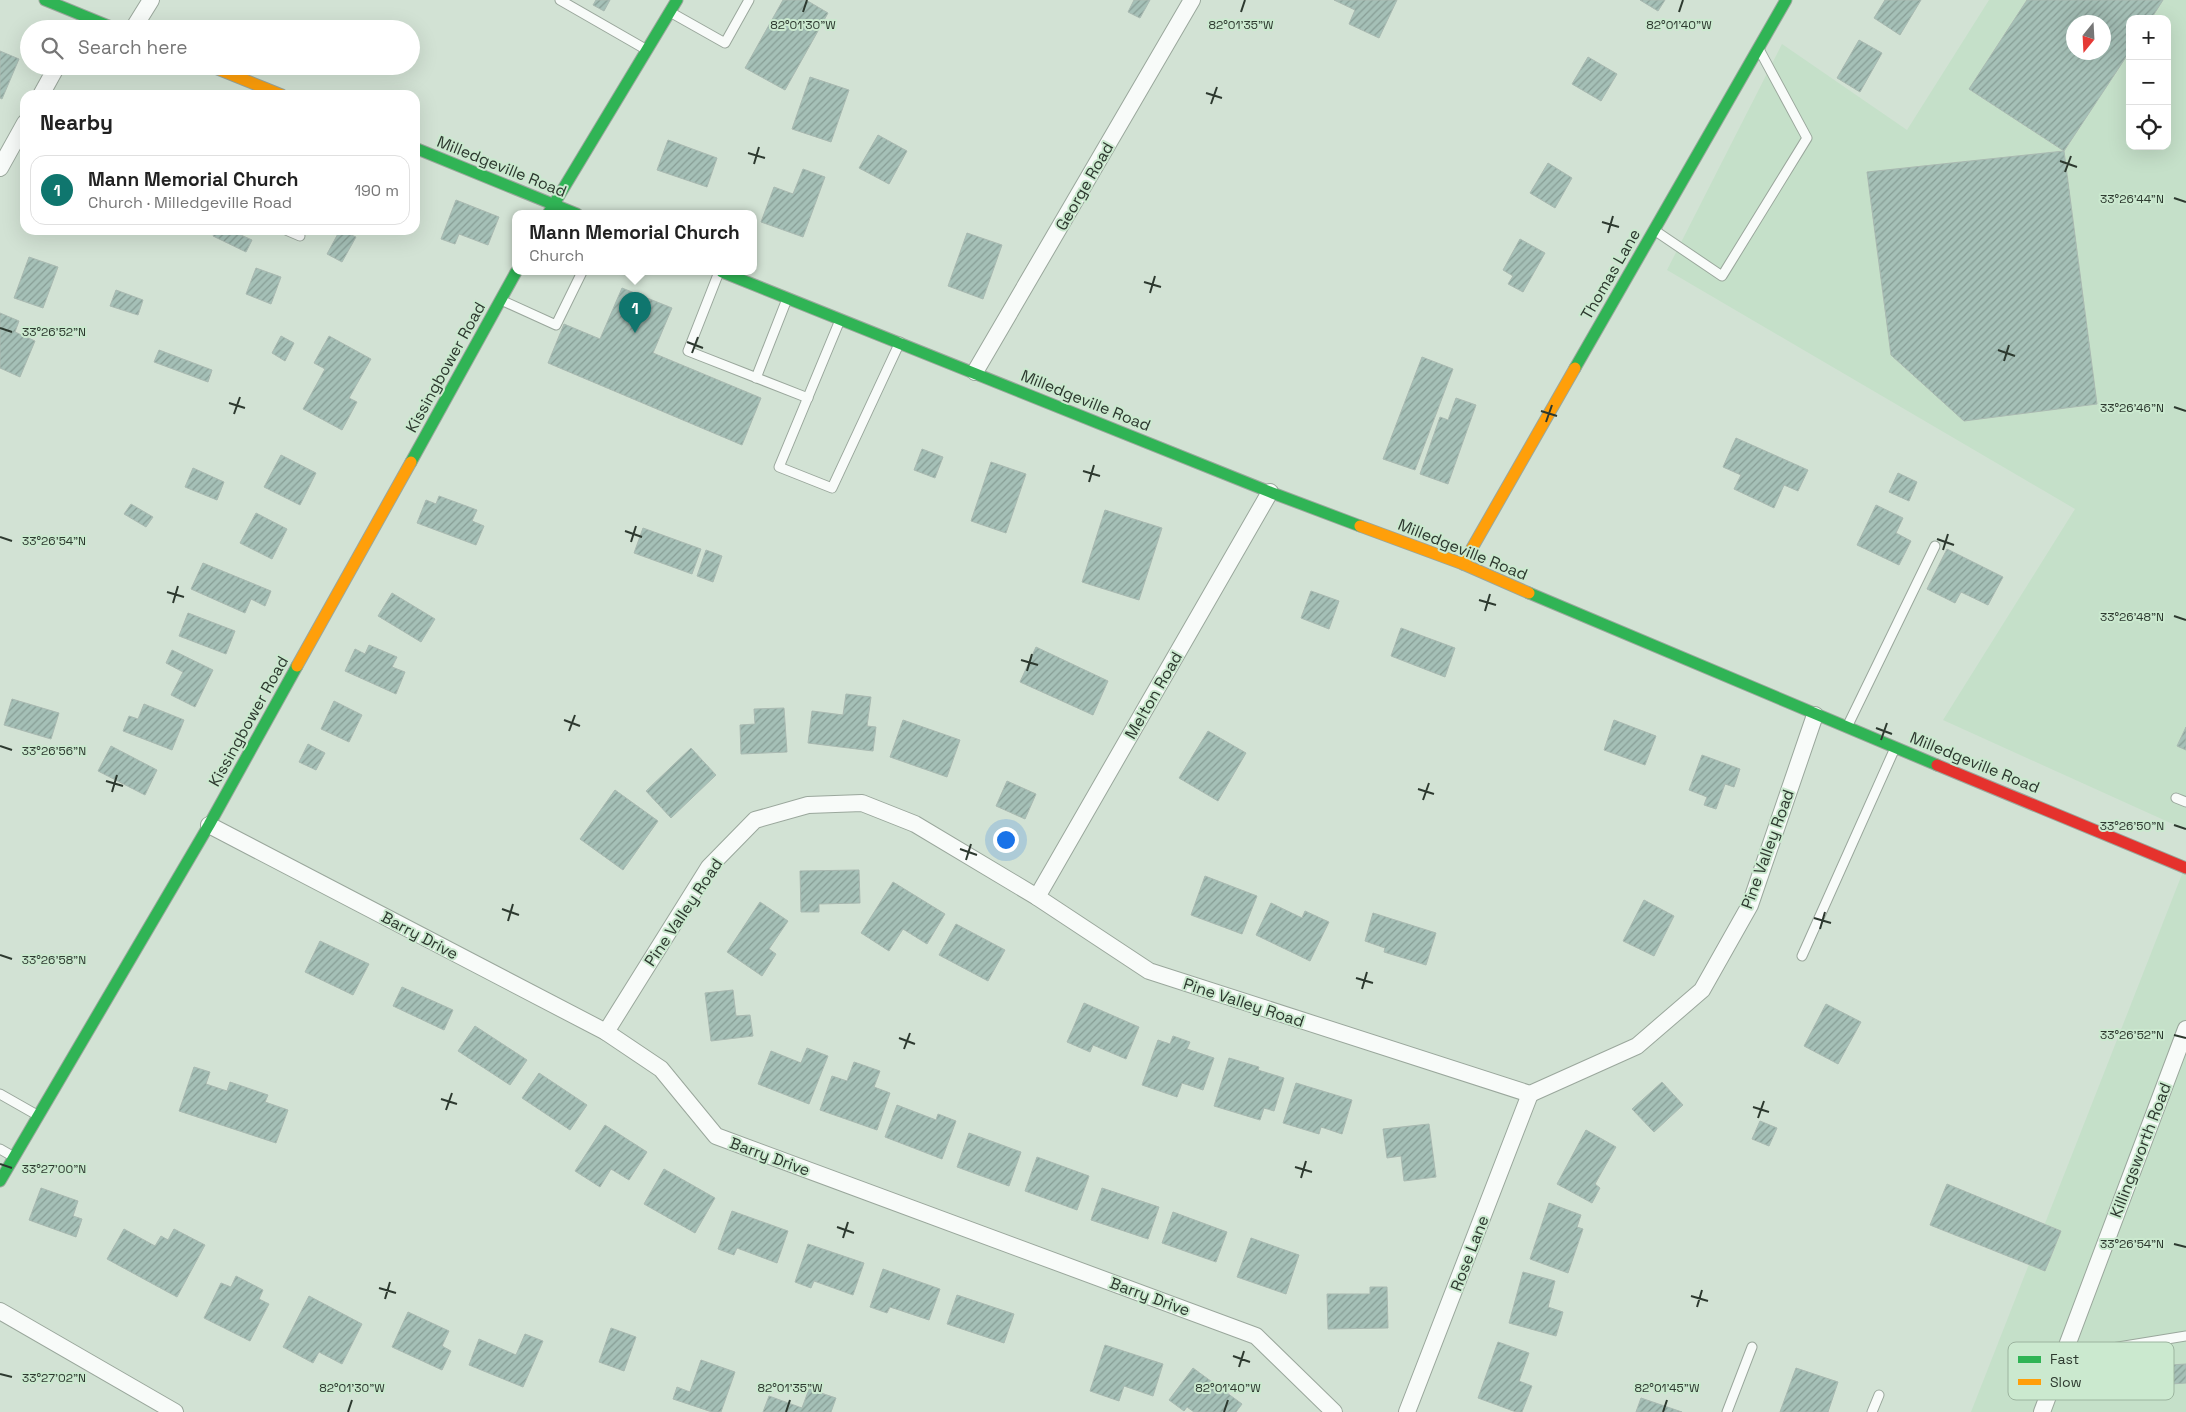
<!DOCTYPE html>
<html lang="en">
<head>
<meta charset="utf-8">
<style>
  body { margin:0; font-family:"Space Grotesk",sans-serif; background:#f2f2f2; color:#222 }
  .controls { position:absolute; right:15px; top:15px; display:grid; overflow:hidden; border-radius:10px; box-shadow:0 5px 20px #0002 }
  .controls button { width:45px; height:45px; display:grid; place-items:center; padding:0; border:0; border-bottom:1px solid #e0e0e0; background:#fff; color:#222; font:25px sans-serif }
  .compass { position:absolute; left:2066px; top:15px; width:45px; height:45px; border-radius:50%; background:#fff; box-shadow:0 5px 20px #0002; rotate:198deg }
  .you { position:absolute; left:1005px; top:839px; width:18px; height:18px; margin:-12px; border:4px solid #fff; border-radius:50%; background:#1a73e8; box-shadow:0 0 0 8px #1a73e833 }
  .badge { display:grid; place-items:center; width:32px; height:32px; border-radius:50%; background:#0f766e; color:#fff; font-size:16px; font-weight:700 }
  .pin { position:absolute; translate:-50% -41px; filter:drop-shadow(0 1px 2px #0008) }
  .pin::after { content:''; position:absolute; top:26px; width:18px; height:15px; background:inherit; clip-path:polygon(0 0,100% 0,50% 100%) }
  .popup { position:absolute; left:512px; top:210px; width:245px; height:65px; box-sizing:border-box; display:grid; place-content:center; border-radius:10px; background:#fff; filter:drop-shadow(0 1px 4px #0005); font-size:16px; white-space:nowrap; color:#767676 }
  .popup b { font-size:19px; color:#222 }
  .popup::after { content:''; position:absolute; left:50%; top:100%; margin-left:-10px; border:10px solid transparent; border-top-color:#fff }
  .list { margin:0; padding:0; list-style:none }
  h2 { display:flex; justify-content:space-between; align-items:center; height:65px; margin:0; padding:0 20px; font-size:21px }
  h2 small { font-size:16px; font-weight:400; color:#767676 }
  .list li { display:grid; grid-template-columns:32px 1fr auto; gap:15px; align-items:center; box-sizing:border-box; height:70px; margin:0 10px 10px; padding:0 10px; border:1px solid #e0e0e0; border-radius:15px }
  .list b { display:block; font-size:19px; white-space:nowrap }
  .list p { margin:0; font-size:16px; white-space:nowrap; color:#767676 }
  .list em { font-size:16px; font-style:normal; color:#767676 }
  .icon { flex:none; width:28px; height:28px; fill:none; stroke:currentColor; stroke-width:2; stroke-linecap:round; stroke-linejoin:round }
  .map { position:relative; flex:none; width:2186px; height:1412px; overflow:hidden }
  .search { position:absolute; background:#fff; box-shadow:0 5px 20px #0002; left:20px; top:20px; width:400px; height:55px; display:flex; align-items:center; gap:12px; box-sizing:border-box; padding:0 18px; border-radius:28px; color:#767676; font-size:19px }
  .panel { position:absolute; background:#fff; box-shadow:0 5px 20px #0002; left:20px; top:90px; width:400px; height:145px; border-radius:15px }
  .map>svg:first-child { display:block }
  .built { fill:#c5e0c9; fill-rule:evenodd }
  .building { fill:url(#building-hatch); stroke:#a9b9b1; fill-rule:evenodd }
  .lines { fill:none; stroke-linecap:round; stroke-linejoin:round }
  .lane-casing { stroke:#9aa79c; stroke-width:11 }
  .street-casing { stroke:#9aa79c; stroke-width:18 }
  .fast-casing { stroke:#9aa79c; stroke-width:13 }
  .slow-casing { stroke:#9aa79c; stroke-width:13 }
  .jam-casing { stroke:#9aa79c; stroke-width:13 }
  .lane { stroke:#f8fbf9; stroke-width:9 }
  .street { stroke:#f8fbf9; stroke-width:16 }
  .fast { stroke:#30b455; stroke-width:11 }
  .slow { stroke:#ff9f0a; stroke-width:11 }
  .jam { stroke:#e5322d; stroke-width:11 }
  .ticks { fill:none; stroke:#2d392f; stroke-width:2 }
  .labels { text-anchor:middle; stroke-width:4; stroke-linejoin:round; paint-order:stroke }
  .street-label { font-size:16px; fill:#2d392f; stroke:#cbe9cf }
  .key { fill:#cbe9cf; stroke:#9cb49f; stroke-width:1 }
  .key-label { font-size:14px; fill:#2d392f }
  .ticks-label { font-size:12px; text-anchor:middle; fill:#2d392f; stroke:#cbe9cf; stroke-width:4; stroke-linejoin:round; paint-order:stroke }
</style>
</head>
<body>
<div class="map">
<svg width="2186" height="1412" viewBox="0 0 2186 1412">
  <defs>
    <pattern id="building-hatch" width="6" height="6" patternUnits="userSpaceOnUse" patternTransform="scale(1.25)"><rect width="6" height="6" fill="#a5c0b7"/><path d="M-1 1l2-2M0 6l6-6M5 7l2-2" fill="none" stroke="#879d95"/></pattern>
  </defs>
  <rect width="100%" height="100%" fill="#d2e2d4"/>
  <g class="built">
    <path d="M1989,0H2186V830L1943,720L2075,509L1667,270L1782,44L1907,130ZM2130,19H2167V146H2130ZM2074,22H2104V52H2074Z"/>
    <polygon points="2186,864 2186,1412 1971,1412"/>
  </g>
  <g class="building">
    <polygon points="596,0 610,0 604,11 593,5"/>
    <polygon points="783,0 806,0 828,13 785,90 745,68"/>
    <polygon points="1134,0 1150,0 1140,18 1128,12"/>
    <polygon points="1334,0 1397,0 1379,38 1349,24 1355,10"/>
    <polygon points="1640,0 1665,0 1658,11"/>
    <polygon points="1885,0 1921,0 1900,35 1874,18"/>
    <path d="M2027,0H2163L2151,19H2130V51L2064,151L1969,89ZM2074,22H2104V52H2074Z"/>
    <polygon points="1859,40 1882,53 1860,92 1837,78"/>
    <polygon points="0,51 19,59 2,99 0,98"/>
    <polygon points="1588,57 1617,74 1601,101 1572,84"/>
    <polygon points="810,77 849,90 831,142 792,129"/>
    <polygon points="878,135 907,151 889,184 859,168"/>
    <polygon points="668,140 717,158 707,187 657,170"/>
    <polygon points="2064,151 2097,404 1964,421 1891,355 1867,172"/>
    <polygon points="1548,163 1572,178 1555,208 1530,193"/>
    <polygon points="803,169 825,177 803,237 761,222 774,187 793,194"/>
    <polygon points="456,200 499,217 488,245 459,234 455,244 441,239"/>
    <polygon points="216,230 230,230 252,240 246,252 213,236"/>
    <polygon points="340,230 356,237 342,262 327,254"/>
    <polygon points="967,233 1002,245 983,299 948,286"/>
    <polygon points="1520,239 1545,253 1523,292 1508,284 1513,276 1503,270"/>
    <polygon points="29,257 58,267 43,308 14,298"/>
    <polygon points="256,268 281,277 271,304 246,294"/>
    <polygon points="622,288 672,308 653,353 761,398 742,445 548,363 564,324 600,339"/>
    <polygon points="116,290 143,300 138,315 110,306"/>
    <polygon points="0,313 19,321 15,332 35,341 20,377 0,368"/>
    <polygon points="281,336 294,343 285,361 272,353"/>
    <polygon points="329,336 371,359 349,398 357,402 342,430 303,409 325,369 314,363"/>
    <polygon points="159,350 212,370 208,382 154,362"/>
    <polygon points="1422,357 1453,369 1415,470 1383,459"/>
    <polygon points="1456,398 1476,405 1448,484 1420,474 1440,417 1448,420"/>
    <polygon points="1736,438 1808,470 1798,491 1784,485 1774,508 1734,489 1741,475 1723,467"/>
    <polygon points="922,449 943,457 935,478 914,470"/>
    <polygon points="281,455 316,473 300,505 264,487"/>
    <polygon points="991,462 1026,474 1006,533 971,521"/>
    <polygon points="193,468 224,482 217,500 185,487"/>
    <polygon points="1898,473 1917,482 1909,501 1889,492"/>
    <polygon points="439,496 477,510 472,521 484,526 476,545 417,523 426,500 436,504"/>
    <polygon points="131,504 153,517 146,527 124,514"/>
    <polygon points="1876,505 1903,518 1896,533 1911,541 1899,565 1857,545"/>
    <polygon points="1105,510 1162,528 1139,600 1082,582"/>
    <polygon points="256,513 287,529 272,559 240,543"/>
    <polygon points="643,528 701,549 692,574 634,553"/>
    <polygon points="1947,549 2003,577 1988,605 1961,592 1955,603 1927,589"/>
    <polygon points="706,550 722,556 713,582 697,576"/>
    <polygon points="203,563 271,591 265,606 251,599 245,613 191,589"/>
    <polygon points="1311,591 1339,601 1329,629 1301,618"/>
    <polygon points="392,593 435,619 421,642 378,616"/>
    <polygon points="188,613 235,631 226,654 179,636"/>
    <polygon points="1401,628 1455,648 1445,677 1391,656"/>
    <polygon points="369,645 397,657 392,667 405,672 396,694 345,671 355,649 365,654"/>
    <polygon points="1036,647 1108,681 1093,715 1020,682"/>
    <polygon points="172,650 213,670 195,707 171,695 183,672 166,663"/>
    <polygon points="846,694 871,697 867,726 876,727 873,751 808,743 812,711 843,715"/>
    <polygon points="12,699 59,713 51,739 4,725"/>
    <polygon points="334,701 362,715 349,742 321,729"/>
    <polygon points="144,704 184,720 172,750 123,731 129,716 138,719"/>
    <polygon points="784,708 787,752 741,754 740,725 755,724 754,709"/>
    <polygon points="903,720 960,740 947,777 890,757"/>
    <polygon points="1614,720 1656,736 1645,765 1604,750"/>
    <polygon points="2186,727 2186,750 2177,746"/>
    <polygon points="1208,731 1246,753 1218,801 1179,778"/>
    <polygon points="308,744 325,753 316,770 299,762"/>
    <polygon points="111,746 157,770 145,795 98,771"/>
    <polygon points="691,748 716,775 671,818 646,791"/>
    <polygon points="1702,755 1740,769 1734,787 1725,784 1716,809 1704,805 1707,797 1689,790"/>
    <polygon points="1007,781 1036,794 1025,819 996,806"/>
    <polygon points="615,790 658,821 623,870 580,839"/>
    <polygon points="859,870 860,903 819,904 819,912 801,912 800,871"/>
    <polygon points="1205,876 1257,896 1242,934 1191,915"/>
    <polygon points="893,882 945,914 927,944 903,929 889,951 861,933"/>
    <polygon points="1644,900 1674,916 1654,956 1623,941"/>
    <polygon points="760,902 788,921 769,949 776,954 762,976 727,952"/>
    <polygon points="1271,903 1302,918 1305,911 1329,922 1310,961 1256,935"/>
    <polygon points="1373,913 1436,933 1426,965 1384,952 1385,948 1365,941"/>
    <polygon points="956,924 1005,950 988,981 939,955"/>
    <polygon points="320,941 369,964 353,995 305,972"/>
    <polygon points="402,987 453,1010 444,1030 393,1006"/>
    <polygon points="733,990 736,1016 750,1015 753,1036 711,1041 705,993"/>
    <polygon points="1084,1003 1139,1027 1126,1059 1093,1045 1090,1052 1067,1042"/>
    <polygon points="1826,1004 1861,1022 1838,1064 1804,1046"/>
    <polygon points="475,1026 527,1060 510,1085 458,1051"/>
    <polygon points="1173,1036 1190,1042 1187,1049 1214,1058 1203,1090 1182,1083 1177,1097 1142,1085 1158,1040 1170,1044"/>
    <polygon points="807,1048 828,1056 809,1104 758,1084 771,1051 801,1063"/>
    <polygon points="1229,1058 1259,1067 1258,1070 1284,1078 1274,1111 1264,1108 1260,1120 1214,1106"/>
    <polygon points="854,1062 880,1071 874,1087 890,1093 877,1130 820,1110 832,1076 847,1081"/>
    <polygon points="194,1067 210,1072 206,1084 227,1091 230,1082 268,1095 265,1102 288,1110 276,1143 179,1111"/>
    <polygon points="539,1073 587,1105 570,1130 522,1098"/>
    <polygon points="1662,1082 1683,1105 1654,1132 1632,1109"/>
    <polygon points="1296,1083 1352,1100 1342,1134 1321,1127 1319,1134 1283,1123"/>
    <polygon points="897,1105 936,1120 938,1114 956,1121 942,1159 885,1137"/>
    <polygon points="1760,1121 1777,1128 1769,1146 1752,1139"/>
    <polygon points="1429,1124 1436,1177 1404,1181 1401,1156 1387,1158 1383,1129"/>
    <polygon points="605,1125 647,1152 629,1180 611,1169 600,1187 575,1171"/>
    <polygon points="1586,1130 1616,1147 1595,1184 1600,1188 1592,1203 1557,1184"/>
    <polygon points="969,1133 1021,1152 1009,1186 957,1167"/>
    <polygon points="1037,1157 1089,1176 1077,1210 1025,1191"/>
    <polygon points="664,1169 715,1198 695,1233 644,1204"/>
    <polygon points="1947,1184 2061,1231 2045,1271 1930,1225"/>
    <polygon points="41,1188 78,1201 73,1216 82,1219 76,1237 29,1220"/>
    <polygon points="1102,1188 1159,1207 1148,1239 1091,1220"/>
    <polygon points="1549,1203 1581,1215 1577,1227 1583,1229 1568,1273 1530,1259"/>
    <polygon points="732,1211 788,1231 777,1263 737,1248 734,1255 718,1249"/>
    <polygon points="1173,1212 1227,1232 1216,1262 1162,1243"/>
    <polygon points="124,1229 155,1246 161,1236 168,1240 174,1229 205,1245 177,1297 107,1259"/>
    <polygon points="1251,1238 1299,1255 1286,1294 1237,1277"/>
    <polygon points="808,1244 864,1263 853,1295 814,1281 811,1288 795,1282"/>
    <polygon points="883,1269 940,1289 929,1320 890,1307 887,1313 870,1307"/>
    <polygon points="1523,1272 1555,1281 1548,1307 1563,1312 1556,1336 1509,1323"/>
    <polygon points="236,1276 263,1290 259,1299 269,1304 250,1341 204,1318 221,1283 231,1287"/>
    <polygon points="1370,1287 1387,1287 1388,1328 1328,1329 1327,1294 1370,1294"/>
    <polygon points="957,1295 1014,1314 1004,1343 947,1324"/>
    <polygon points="309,1296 362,1324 342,1364 319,1352 313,1363 283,1347"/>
    <polygon points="408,1312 449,1331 442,1346 451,1351 442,1370 392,1347"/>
    <polygon points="611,1328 636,1337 624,1371 599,1362"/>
    <polygon points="525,1334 543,1341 523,1387 469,1365 479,1339 516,1355"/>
    <polygon points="1498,1342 1529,1353 1519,1381 1532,1386 1522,1412 1516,1412 1478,1398"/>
    <polygon points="1105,1345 1163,1364 1153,1396 1124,1386 1119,1401 1090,1391"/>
    <polygon points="701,1360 735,1372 721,1412 712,1412 673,1399 677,1387 690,1392"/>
    <polygon points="2186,1364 2186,1383 2140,1386 2138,1367"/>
    <polygon points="1193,1368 1242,1404 1236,1412 1194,1412 1187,1407 1184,1411 1169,1400"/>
    <polygon points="1796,1368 1838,1382 1828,1412 1780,1412"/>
    <polygon points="809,1389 836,1398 831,1412 763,1412 769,1396 802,1408"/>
    <polygon points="1641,1398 1682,1412 1636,1412"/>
  </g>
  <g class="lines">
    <defs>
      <g id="lane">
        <polyline points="560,0 647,50"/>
        <polyline points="670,12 725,43 749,0"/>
        <polyline points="286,230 300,236"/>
        <polyline points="1654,230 1722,276 1807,138 1760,51"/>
        <polyline points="719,272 688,351 808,398"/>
        <polyline points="501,300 556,325 582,272"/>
        <polyline points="840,320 779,467 832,488 900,342"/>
        <polyline points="756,378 787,299"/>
        <polyline points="1847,727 1935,546"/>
        <polyline points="2176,798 2186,802"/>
        <polyline points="1802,956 1895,748"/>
        <polyline points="0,1094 37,1115"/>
        <polyline points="0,1149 14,1157"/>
        <polyline points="2063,1356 2186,1336"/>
        <polyline points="1727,1412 1752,1347"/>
        <polyline points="1872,1412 1879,1395"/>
      </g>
      <g id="street">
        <polyline points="133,29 151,0"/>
        <polyline points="41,95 57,66"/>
        <polyline points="0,168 25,123"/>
        <polyline points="975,372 1192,0"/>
        <polyline points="209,825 606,1032 661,1069 716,1136 1256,1336 1334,1412"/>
        <polyline points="1037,897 1270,492"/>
        <polyline points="606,1032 709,867 755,820 808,805 862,803 915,824 1037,897 1149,971 1530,1094 1637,1046 1702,990 1750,905 1815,715"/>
        <polyline points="0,1311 175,1412"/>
        <polyline points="1407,1412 1530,1094"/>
        <polyline points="2042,1412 2186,1029"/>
      </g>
      <g id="fast">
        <polyline points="45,0 116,29"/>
        <polyline points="415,148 577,214"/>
        <polyline points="548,214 677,0"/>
        <polyline points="722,272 1270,492 1360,526"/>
        <polyline points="1575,368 1786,0"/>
        <polyline points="411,462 516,272"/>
        <polyline points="1529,593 1937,765"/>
        <polyline points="0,1181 209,825 297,666"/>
      </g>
      <g id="slow">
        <polyline points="210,66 282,95"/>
        <polyline points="1360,526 1463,564 1529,593"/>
        <polyline points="1463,564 1575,368"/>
        <polyline points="297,666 411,462"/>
      </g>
      <polyline id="jam" points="1937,765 2186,868"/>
    </defs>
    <use href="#lane" class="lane-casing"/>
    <use href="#street" class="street-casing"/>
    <use href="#fast" class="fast-casing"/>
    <use href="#slow" class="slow-casing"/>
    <use href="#jam" class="jam-casing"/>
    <use href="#lane" class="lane"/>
    <use href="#street" class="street"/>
    <use href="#fast" class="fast"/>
    <use href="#slow" class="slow"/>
    <use href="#jam" class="jam"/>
  </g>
  <path class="ticks" d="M803,12L807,0M1241,12L1245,0M1679,12L1683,0M1206,93L1222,98M1211,104L1217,87M748,153L765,158M2060,161L2077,167M754,164L759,147M2065,172L2071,156M2174,198L2186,202M1602,222L1619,227M1608,233L1613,216M1144,282L1161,287M1150,293L1155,276M0,328L12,332M687,342L703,348M1998,350L2015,356M692,353L698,337M2004,361L2009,345M229,403L245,408M2174,407L2186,411M1541,411L1557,416M234,414L240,397M1546,422L1552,405M1083,471L1100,476M1089,482L1094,465M625,531L642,537M0,537L12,541M1937,539L1954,545M631,542L636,526M1943,550L1948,534M167,592L184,597M1479,600L1496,605M173,603L178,586M1485,611L1490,594M2174,616L2186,620M1021,660L1038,665M1027,671L1032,654M564,720L580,726M1876,728L1892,734M569,731L575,715M1881,740L1887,723M0,746L12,750M106,781L123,786M1418,789L1434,794M112,792L117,775M1423,800L1429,783M2174,825L2186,829M960,849L977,855M966,860L971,844M502,909L519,915M1814,918L1831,923M508,921L513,904M1820,929L1825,912M0,955L12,959M1356,978L1373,983M1362,989L1367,972M2174,1035L2186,1038M899,1038L915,1044M904,1049L910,1033M441,1099L457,1104M1753,1107L1769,1112M446,1110L452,1093M1758,1118L1764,1101M0,1164L12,1168M1295,1167L1312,1172M1301,1178L1306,1161M837,1227L854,1233M843,1238L848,1222M2174,1244L2186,1247M379,1288L396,1293M1691,1296L1708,1301M385,1299L390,1282M1697,1307L1702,1290M1233,1356L1250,1362M1239,1367L1244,1351M0,1374L12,1377M348,1412L352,1400M786,1412L790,1400M1224,1412L1228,1400M1663,1412L1667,1400"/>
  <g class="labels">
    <g class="street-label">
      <text transform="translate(502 166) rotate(22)" y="6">Milledgeville Road</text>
      <text transform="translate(1084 186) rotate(-60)" y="6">George Road</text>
      <text transform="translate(1610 274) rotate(-60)" y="6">Thomas Lane</text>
      <text transform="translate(445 367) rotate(-61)" y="6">Kissingbower Road</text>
      <text transform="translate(1086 400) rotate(22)" y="6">Milledgeville Road</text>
      <text transform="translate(1463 549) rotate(22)" y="6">Milledgeville Road</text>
      <text transform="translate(1153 695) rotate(-60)" y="6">Melton Road</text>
      <text transform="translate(248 721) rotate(-61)" y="6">Kissingbower Road</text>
      <text transform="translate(1975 762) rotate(22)" y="6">Milledgeville Road</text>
      <text transform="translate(1767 849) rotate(-70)" y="6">Pine Valley Road</text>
      <text transform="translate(683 912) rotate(-56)" y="6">Pine Valley Road</text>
      <text transform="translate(420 935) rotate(28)" y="6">Barry Drive</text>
      <text transform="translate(1244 1002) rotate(18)" y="6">Pine Valley Road</text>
      <text transform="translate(2140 1150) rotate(-69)" y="6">Killingsworth Road</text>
      <text transform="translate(770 1156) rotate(20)" y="6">Barry Drive</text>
      <text transform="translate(1469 1253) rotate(-69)" y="6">Rose Lane</text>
      <text transform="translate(1150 1296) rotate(20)" y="6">Barry Drive</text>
    </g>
  </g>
  <rect x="2008" y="1342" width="166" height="58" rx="8" class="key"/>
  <rect x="2018" y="1356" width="23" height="7" fill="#30b455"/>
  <rect x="2018" y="1379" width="23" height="6" fill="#ff9f0a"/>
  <g class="key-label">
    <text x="2050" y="1364">Fast</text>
    <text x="2050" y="1387">Slow</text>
  </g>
  <g class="ticks-label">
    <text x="803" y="29">82°01'30"W</text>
    <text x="1241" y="29">82°01'35"W</text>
    <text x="1679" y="29">82°01'40"W</text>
    <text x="2132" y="203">33°26'44"N</text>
    <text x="54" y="336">33°26'52"N</text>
    <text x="2132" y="412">33°26'46"N</text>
    <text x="54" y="545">33°26'54"N</text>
    <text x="2132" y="621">33°26'48"N</text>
    <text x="54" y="755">33°26'56"N</text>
    <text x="2132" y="830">33°26'50"N</text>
    <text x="54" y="964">33°26'58"N</text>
    <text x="2132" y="1039">33°26'52"N</text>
    <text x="54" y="1173">33°27'00"N</text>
    <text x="2132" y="1248">33°26'54"N</text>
    <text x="54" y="1382">33°27'02"N</text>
    <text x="352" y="1392">82°01'30"W</text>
    <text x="790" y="1392">82°01'35"W</text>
    <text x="1228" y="1392">82°01'40"W</text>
    <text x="1667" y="1392">82°01'45"W</text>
  </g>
</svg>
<div class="controls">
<button>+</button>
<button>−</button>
<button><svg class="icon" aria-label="locate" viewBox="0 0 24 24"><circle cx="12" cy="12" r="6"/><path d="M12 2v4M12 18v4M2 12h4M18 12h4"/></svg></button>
</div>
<svg class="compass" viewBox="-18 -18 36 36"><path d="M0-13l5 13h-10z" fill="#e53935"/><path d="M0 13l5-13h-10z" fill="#767676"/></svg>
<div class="you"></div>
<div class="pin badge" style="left:635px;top:333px">1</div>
<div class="popup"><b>Mann Memorial Church</b>Church</div>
<div class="search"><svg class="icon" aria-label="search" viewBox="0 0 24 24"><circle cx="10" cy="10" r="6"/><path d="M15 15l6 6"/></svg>Search here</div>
<section class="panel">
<h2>Nearby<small></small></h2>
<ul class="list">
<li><span class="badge">1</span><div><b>Mann Memorial Church</b><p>Church · Milledgeville Road</p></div><em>190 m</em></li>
</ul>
</section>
</div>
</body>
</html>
